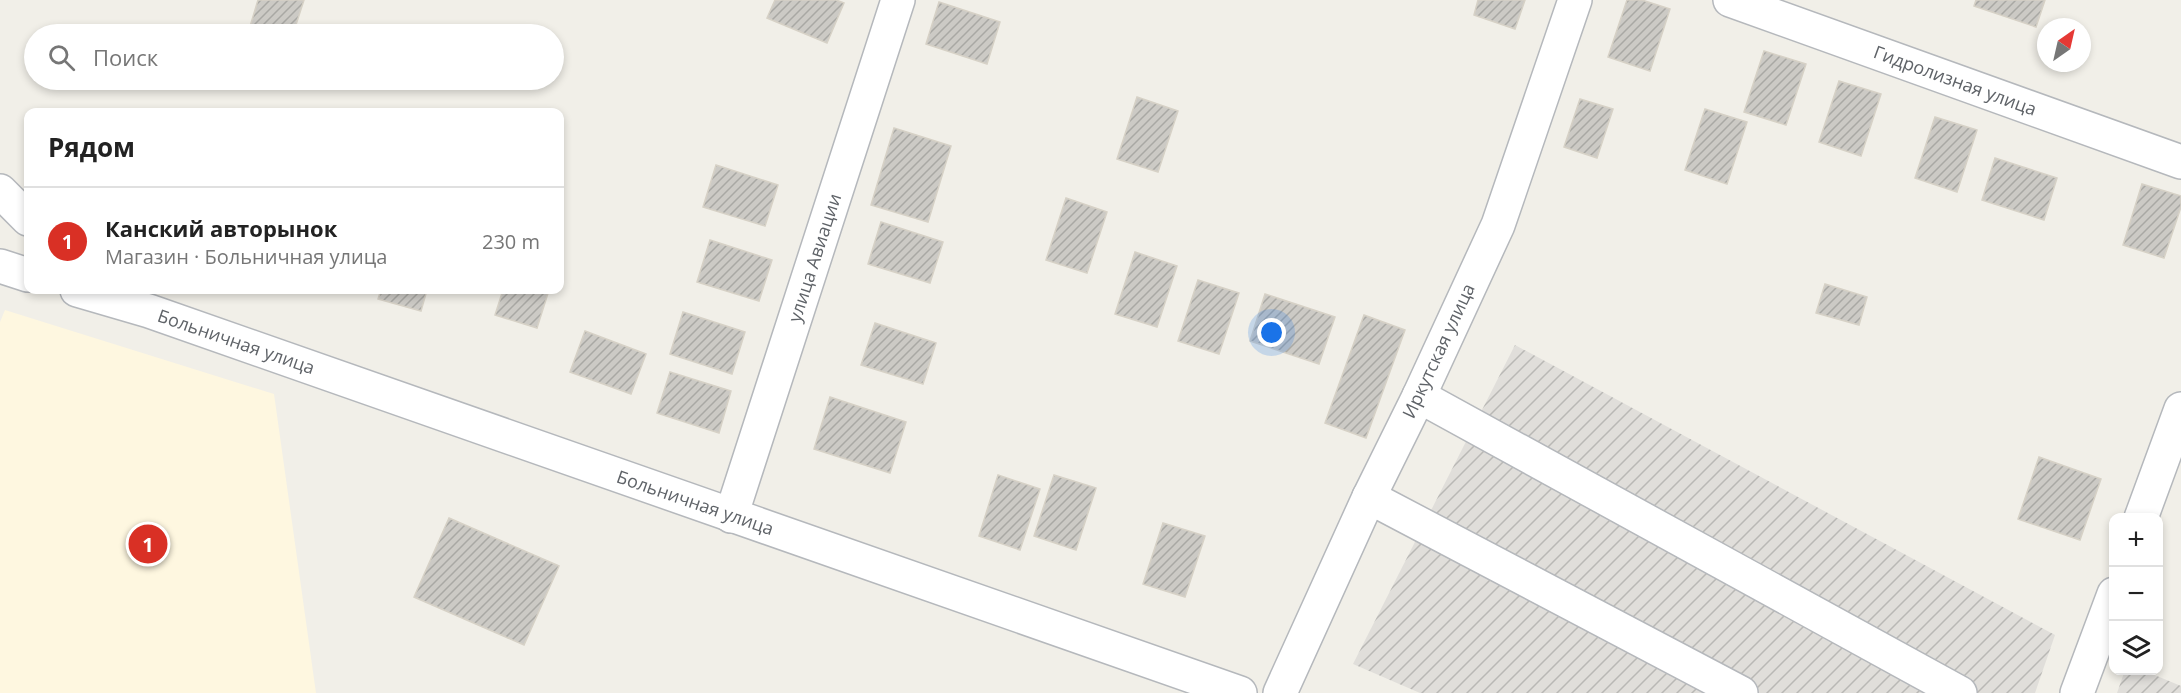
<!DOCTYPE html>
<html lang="ru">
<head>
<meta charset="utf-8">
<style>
  body { margin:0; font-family:"Open Sans",sans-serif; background:#f2f2f2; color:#222 }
  .controls { position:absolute; right:18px; bottom:18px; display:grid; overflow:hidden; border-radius:12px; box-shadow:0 3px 9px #0003 }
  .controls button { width:54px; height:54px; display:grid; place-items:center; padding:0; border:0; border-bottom:2px solid #e0e0e0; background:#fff; color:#222; font:30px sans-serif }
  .compass { position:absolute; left:2037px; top:18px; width:54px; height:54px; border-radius:50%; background:#fff; box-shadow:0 3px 9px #0003; rotate:34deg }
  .you { position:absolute; left:1272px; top:333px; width:21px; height:21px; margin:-15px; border:4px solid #fff; border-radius:50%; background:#1a73e8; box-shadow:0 0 0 9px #1a73e833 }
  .badge { display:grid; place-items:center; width:39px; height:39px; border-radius:50%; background:#d93025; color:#fff; font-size:20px; font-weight:700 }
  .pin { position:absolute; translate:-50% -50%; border:3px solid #fff; box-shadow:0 2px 6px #0006 }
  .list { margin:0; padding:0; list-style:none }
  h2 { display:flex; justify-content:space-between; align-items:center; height:78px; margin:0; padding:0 24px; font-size:26px }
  h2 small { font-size:20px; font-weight:400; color:#767676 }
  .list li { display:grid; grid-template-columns:39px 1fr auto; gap:18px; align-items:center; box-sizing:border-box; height:108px; padding:0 24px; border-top:2px solid #e0e0e0 }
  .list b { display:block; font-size:22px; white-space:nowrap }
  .list p { margin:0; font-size:20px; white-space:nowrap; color:#767676 }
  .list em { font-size:20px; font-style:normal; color:#767676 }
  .icon { flex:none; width:33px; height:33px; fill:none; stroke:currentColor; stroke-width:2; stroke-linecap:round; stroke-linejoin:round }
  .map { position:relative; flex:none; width:2181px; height:693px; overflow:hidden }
  .search { position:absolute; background:#fff; box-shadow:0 3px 9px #0003; left:24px; top:24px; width:540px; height:66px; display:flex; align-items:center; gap:15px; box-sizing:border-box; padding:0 21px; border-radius:33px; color:#767676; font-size:22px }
  .panel { position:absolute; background:#fff; box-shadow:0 3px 9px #0003; left:24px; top:108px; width:540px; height:186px; border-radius:12px }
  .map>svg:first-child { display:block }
  .commercial { fill:#fef7e0 }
  .industrial { fill:url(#industrial-furrows) }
  .building { fill:url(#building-hatch); stroke:#d6d1c6; stroke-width:1.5 }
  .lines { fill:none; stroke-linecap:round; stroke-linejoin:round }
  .minor-casing { stroke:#b5b8bc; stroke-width:36 }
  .minor { stroke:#fff; stroke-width:33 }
  .labels { text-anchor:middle; stroke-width:4.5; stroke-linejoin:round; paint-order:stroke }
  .street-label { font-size:18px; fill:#5f6368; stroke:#fff }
</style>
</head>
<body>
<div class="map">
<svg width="2181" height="693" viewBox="0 0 2181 693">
  <defs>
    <pattern id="industrial-furrows" width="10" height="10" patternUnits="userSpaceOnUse" patternTransform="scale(1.5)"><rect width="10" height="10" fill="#e0deda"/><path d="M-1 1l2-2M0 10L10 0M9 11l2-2" fill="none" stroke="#b9b8b5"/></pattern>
    <pattern id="building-hatch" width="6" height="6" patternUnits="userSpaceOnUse" patternTransform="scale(1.5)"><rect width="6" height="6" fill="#cccac5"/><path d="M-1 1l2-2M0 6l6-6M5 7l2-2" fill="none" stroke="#a9a8a4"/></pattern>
  </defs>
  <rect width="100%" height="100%" fill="#f1efe8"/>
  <polygon class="commercial" points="5,310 274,394 316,693 0,693 0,322"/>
  <g class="industrial">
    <polygon points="1515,345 2055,635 2035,693 1420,693 1353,664"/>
    <polygon points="2125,670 2145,671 2181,686 2181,693 2117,693"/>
  </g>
  <g class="building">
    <polygon points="258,0 304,0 293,34 248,33"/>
    <polygon points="775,0 836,0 844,3 827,43 767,18"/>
    <polygon points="1478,0 1525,0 1515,29 1474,15"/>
    <polygon points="1627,0 1642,0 1670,9 1650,71 1608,57"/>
    <polygon points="1976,0 2045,0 2036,27 1974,6"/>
    <polygon points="939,2 1000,22 987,64 926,44"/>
    <polygon points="1764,51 1806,64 1786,125 1744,112"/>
    <polygon points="1839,81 1881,94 1861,156 1819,142"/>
    <polygon points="1137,97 1178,111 1158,172 1117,159"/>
    <polygon points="1580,99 1613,109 1597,158 1564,147"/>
    <polygon points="1705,109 1747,122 1727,184 1685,170"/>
    <polygon points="1935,117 1977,130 1957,192 1915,178"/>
    <polygon points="894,128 951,146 928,222 871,205"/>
    <polygon points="1995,158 2057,178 2044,220 1982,200"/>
    <polygon points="716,165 778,185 765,226 703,207"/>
    <polygon points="2142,184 2181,196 2181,207 2164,258 2123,245"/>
    <polygon points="1066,198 1107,212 1087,273 1046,260"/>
    <polygon points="881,222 943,242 930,283 868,264"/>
    <polygon points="710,240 772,260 759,301 697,282"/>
    <polygon points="1135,252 1177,266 1157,327 1115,314"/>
    <polygon points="1198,280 1239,293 1219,354 1178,341"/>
    <polygon points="1825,284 1867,297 1859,325 1816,313"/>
    <polygon points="381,290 427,290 421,311 378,299"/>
    <polygon points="503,290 549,290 537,328 495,315"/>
    <polygon points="1265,294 1335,317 1319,364 1250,341"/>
    <polygon points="683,312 745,332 732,374 670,354"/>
    <polygon points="1364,315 1405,330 1366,438 1325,423"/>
    <polygon points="875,323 936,343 923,384 861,365"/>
    <polygon points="585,331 646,354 631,394 570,372"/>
    <polygon points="670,372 731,391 719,433 657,413"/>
    <polygon points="830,397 906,422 890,473 814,449"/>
    <polygon points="2039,457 2101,479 2080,540 2018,519"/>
    <polygon points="998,475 1040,489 1020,550 979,536"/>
    <polygon points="1054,475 1096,488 1076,550 1034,536"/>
    <polygon points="449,518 559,566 524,645 414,597"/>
    <polygon points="1163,523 1205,536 1185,597 1143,584"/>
  </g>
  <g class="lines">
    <defs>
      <g id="minor">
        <polyline points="1730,0 2181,162"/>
        <polyline points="0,191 28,219"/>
        <polyline points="0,266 28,275"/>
        <polyline points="77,290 149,311 1240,693"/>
        <polyline points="1419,396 1960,693"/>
        <polyline points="1369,497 1741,693"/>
        <polyline points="731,516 898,0"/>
        <polyline points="2141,518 2181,409"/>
        <polyline points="1280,693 1369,497 1419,396 1498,225 1575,0"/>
        <polyline points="2077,693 2114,594"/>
      </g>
    </defs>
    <use href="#minor" class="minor-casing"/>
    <use href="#minor" class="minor"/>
  </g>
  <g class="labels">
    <g class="street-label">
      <text transform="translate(1955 81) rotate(20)" y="6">Гидролизная улица</text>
      <text transform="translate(815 258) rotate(-72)" y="6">улица Авиации</text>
      <text transform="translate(236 342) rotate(19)" y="6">Больничная улица</text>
      <text transform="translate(1439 351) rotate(-65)" y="6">Иркутская улица</text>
      <text transform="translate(695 503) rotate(19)" y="6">Больничная улица</text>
    </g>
  </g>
</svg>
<div class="controls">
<button>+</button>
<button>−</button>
<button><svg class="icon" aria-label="layers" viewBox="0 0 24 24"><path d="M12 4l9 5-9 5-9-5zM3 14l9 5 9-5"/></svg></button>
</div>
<svg class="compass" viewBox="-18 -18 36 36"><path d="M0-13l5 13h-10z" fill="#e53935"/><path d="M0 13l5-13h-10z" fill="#767676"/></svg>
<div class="you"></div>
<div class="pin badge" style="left:148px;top:544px">1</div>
<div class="search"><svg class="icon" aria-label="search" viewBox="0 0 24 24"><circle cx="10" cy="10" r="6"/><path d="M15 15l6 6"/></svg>Поиск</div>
<section class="panel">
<h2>Рядом<small></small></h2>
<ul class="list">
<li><span class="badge">1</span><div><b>Канский авторынок</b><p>Магазин · Больничная улица</p></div><em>230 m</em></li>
</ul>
</section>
</div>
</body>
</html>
